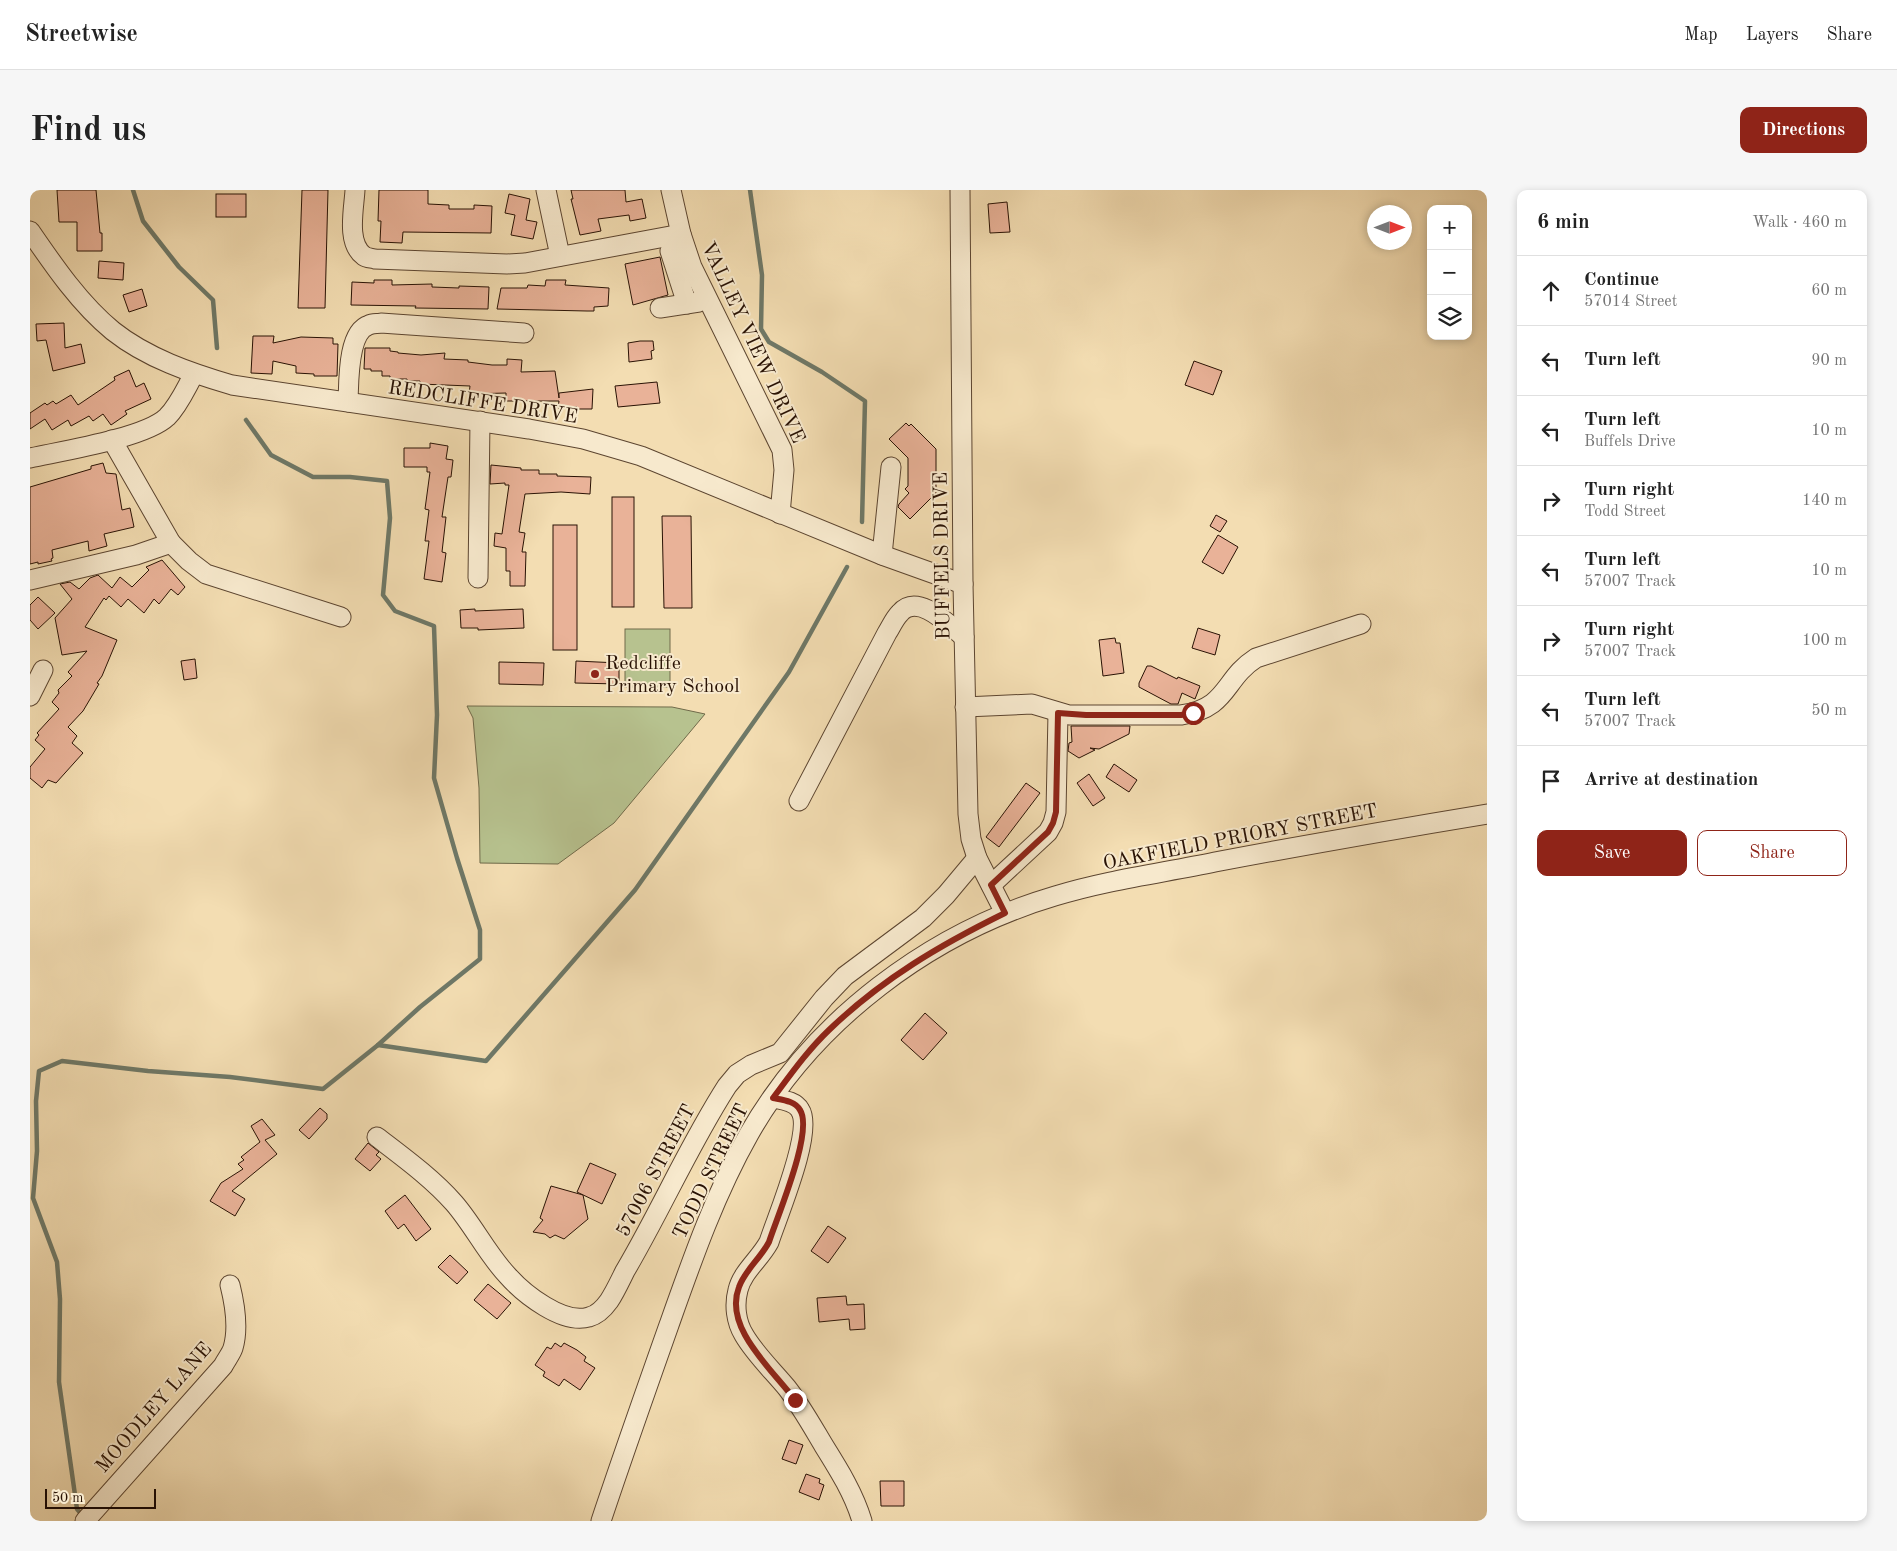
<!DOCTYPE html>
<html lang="en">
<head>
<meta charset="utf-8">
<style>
  body { margin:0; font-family:"Old Standard TT",serif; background:#f6f6f6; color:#222 }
  .controls { position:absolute; right:15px; top:15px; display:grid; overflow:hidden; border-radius:10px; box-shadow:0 2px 8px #0003 }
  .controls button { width:45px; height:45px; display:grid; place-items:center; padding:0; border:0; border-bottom:1px solid #e0e0e0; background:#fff; color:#222; font:25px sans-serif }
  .compass { position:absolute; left:1337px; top:15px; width:45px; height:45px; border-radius:50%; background:#fff; box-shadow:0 2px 8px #0003; rotate:90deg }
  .scale { position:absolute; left:15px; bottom:12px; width:111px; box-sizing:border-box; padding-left:5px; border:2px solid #291204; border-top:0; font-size:14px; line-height:18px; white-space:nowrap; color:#291204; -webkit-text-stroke:4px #f7e9cd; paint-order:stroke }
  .stop { position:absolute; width:15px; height:15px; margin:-11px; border:4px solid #8f2418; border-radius:50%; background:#fff }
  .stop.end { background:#8f2418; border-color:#fff; box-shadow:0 1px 5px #0008 }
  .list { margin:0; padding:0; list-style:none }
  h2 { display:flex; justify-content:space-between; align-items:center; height:65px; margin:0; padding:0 20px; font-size:21px }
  h2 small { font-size:16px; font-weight:400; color:#767676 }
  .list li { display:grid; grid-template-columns:32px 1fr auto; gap:15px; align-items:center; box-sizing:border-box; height:70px; padding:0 20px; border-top:1px solid #e0e0e0 }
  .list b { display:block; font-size:19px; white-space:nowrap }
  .list p { margin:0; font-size:16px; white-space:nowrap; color:#767676 }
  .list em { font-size:16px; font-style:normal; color:#767676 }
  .actions { display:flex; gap:10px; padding:15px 20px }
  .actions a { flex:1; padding:11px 0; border:1px solid #8f2418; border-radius:10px; text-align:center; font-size:18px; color:#8f2418 }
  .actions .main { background:#8f2418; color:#fff }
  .icon { flex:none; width:28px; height:28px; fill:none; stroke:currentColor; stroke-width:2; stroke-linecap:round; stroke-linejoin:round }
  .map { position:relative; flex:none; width:1457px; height:1331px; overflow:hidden; border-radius:10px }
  header { display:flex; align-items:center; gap:30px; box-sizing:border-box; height:70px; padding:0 25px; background:#fff; border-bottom:1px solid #e0e0e0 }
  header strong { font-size:24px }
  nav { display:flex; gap:28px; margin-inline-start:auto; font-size:18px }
  .intro { display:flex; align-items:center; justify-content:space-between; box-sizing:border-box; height:120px; padding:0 30px }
  h1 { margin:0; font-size:35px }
  .button { padding:12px 22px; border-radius:10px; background:#8f2418; color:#fff; font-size:18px; font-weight:700 }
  main { display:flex; gap:30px; padding:0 30px }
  aside { flex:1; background:#fff; border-radius:10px; box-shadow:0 2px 8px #0003 }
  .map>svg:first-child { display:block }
  .green { fill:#b7c28f; stroke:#706a4a }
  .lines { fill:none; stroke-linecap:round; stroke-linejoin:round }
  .stream { stroke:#6e7867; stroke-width:4.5 }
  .building { fill:#e9b298; stroke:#291204 }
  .minor-casing { stroke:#5c4530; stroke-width:21 }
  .minor { stroke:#f7e9cd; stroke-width:19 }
  .route { stroke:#8f2418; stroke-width:6 }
  .poi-dot { fill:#8f2418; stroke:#f7e9cd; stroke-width:2 }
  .labels { text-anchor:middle; stroke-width:4; stroke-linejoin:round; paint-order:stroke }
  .street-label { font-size:20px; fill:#291204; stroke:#f7e9cd }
  .poi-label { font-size:20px; fill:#291204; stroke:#f7e9cd; text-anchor:start }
</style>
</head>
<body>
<header>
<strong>Streetwise</strong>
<nav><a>Map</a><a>Layers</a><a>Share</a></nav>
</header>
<div class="intro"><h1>Find us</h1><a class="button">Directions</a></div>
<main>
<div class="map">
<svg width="1457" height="1331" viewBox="0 0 1457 1331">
  <rect width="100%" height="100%" fill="#f3ddb2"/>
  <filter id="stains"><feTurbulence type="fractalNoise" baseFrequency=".004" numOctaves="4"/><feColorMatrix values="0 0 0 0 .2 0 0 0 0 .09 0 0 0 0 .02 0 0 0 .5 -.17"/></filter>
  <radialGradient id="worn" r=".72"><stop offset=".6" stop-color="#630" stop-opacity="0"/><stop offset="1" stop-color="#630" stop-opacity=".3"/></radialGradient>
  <g class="green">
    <rect x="595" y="439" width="45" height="58"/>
    <polygon points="437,516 642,517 675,524 584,633 528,674 450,673 449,598 443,528"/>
  </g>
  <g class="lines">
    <g class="stream">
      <polyline points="103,0 113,31 149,77 183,110 187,158"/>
      <polyline points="720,0 732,85 731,139 739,152 792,182 835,211 832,332"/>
      <polyline points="216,230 241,265 283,287 320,287 357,291 360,328 353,405 365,421 404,436 407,525 404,588 427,668 450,740 450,769 390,817 348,855"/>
      <polyline points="53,1326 47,1319 29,1192 30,1109 27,1072 3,1008 7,961 6,911 9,881 32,871 118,881 200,887 293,899 348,855 456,871 605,700 759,482 817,377"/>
    </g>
  </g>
  <g class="building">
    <polygon points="27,0 66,0 70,43 72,43 72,61 47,61 47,32 29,32"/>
    <polygon points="272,0 298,0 295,118 268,118"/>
    <polygon points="349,0 398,0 398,14 419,15 419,19 444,19 444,15 462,16 461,43 373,42 372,53 350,52 351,31 348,31"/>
    <polygon points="541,0 595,0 596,12 612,9 616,28 600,31 599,25 568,29 571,41 550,45 541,9 543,9"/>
    <rect x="186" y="4" width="30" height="23"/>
    <polygon points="479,4 500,9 496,30 507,32 503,49 481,45 485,25 475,23"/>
    <polygon points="977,12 980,42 960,43 958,14"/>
    <polygon points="630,67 638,105 603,115 595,74"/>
    <polygon points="69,71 94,73 93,90 68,88"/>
    <polygon points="344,90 362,90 362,95 402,94 402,97 429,98 429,96 459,97 458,119 385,118 386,116 321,115 322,92 344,93"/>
    <polygon points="516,90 536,90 535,95 579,98 578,116 564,117 564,121 557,121 467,119 471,98 497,98 498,95 515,96"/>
    <polygon points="112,99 117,116 99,122 93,105"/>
    <polygon points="34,133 35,158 51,154 55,173 23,181 16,150 7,151 6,134"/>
    <polygon points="223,146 244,146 243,153 271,147 303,148 303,154 308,154 307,186 284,186 284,184 266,183 266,176 243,171 242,184 221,183"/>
    <polygon points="610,151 623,151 624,160 621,161 622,169 599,172 598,153"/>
    <polygon points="335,158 360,158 360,161 368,162 368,163 391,165 415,163 414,169 438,170 438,172 462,175 477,175 477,169 492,170 491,182 525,181 529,208 529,203 563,199 562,219 547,219 547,217 528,218 529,211 476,211 476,203 439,204 440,196 390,194 390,191 377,191 377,189 360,189 360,186 352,186 352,181 341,181 341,179 334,179"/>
    <polygon points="1164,171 1192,181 1183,205 1155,195"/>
    <polygon points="99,180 106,197 114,193 121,209 95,221 97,224 81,235 73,224 63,231 59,226 41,236 38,230 22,240 15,229 0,239 0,223 15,213 17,215 23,211 26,214 41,205 48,215 85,190 84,187"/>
    <polygon points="627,192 630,213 588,217 585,196"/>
    <polygon points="876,233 879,236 881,234 906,259 906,303 880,329 868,317 869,314 879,303 875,299 878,296 878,268 859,249"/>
    <polygon points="400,253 418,256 416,269 423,270 421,287 418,287 412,327 416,327 412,362 416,363 412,392 394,389 399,351 395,351 399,320 395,319 400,282 397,282 397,277 374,277 374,258 400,258"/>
    <polygon points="73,273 76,283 86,284 92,320 100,318 104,337 74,344 77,356 59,361 58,351 22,360 23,368 21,369 22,371 8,374 8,372 0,374 0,297 61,279 61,276"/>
    <polygon points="461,275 491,278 491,280 509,280 509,284 527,284 527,286 561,287 560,304 531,302 495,304 489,342 495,343 492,362 496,362 495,396 480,396 480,381 476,381 476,358 464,356 465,343 472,344 479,295 475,295 475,293 460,294"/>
    <rect x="582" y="307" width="22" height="110"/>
    <polygon points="1186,325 1197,331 1190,342 1180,336"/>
    <polygon points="632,326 661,326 662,418 634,418"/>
    <rect x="523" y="335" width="24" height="125"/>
    <polygon points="1188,345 1208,357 1193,384 1172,372"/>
    <polygon points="132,370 155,397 148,405 141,399 129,414 124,409 114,423 98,409 91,417 79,406 76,410 74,408 55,437 87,450 72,486 67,493 69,494 53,521 38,537 47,546 42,553 53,563 26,593 18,590 12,598 0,588 0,577 15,559 5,550 9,545 7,543 29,519 22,512 29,503 28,500 42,486 38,482 57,461 32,465 25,428 42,409 30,394 40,392 49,399 60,388 68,385 82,398 90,387 102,397 119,380 116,377"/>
    <polygon points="8,407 25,423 8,439 0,430 0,415"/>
    <polygon points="445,419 445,421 493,419 494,438 448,440 448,438 431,438 430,420"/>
    <polygon points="1168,438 1190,445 1185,465 1162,458"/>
    <polygon points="1085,448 1086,453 1090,453 1094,483 1073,486 1069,450"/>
    <polygon points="165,469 167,488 154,490 151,471"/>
    <polygon points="546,471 589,473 589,494 545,493"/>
    <polygon points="469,472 514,473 513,495 469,494"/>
    <polygon points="1117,476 1121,476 1147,489 1148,487 1170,496 1165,509 1152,503 1148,514 1141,514 1109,497 1109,493"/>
    <polygon points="1041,536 1100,536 1099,544 1069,559 1060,558 1065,560 1049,568 1038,561 1039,553 1042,552"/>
    <polygon points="1084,574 1107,590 1099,602 1076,587"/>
    <polygon points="1059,584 1075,608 1063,616 1047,593"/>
    <polygon points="996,593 1010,603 969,657 956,647"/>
    <polygon points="895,823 917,843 893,870 871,850"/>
    <polygon points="290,918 297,924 297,929 279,949 269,940"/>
    <polygon points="232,929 245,945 235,950 247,964 202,1001 215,1009 205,1026 180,1011 191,993 213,979 208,974 214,970 211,967 230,952 221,936"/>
    <polygon points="338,953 349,962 346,965 351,969 340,981 325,969"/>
    <polygon points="560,973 586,984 572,1014 547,1002"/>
    <polygon points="521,996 553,1005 558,1029 534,1049 525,1045 520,1048 515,1044 503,1042 513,1030 510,1028"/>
    <polygon points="375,1005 401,1039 386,1051 374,1034 368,1039 355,1021"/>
    <polygon points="798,1036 816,1048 798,1073 781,1061"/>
    <polygon points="420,1065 438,1082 427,1094 408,1077"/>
    <polygon points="458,1094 481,1113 467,1129 444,1110"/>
    <polygon points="816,1106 817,1115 834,1114 835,1139 820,1140 819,1129 789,1132 787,1108"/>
    <polygon points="525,1153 531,1157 534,1153 547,1160 556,1167 554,1171 565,1178 550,1200 534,1189 529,1196 513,1186 515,1182 505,1175 517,1157 521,1159"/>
    <polygon points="759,1250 773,1255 766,1274 752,1269"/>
    <polygon points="776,1284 790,1289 789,1293 794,1295 789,1310 769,1302"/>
    <polygon points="850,1291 874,1291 874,1316 851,1316"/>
  </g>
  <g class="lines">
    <defs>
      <g id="minor">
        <path d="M325,0C324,19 316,53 334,66C337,68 341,68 345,69L477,74L495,73L651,44"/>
        <polyline points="516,0 530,66"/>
        <polyline points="641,0 651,44 662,77 752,260 754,280 750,324"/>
        <polyline points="930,0 933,394 938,624 941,649 947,668 975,723"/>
        <path d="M0,41C24,76 50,114 83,141C117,168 161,183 202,195L499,239L553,249L611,266L852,365L933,394"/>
        <polyline points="640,61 657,114"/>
        <polyline points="630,118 669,112"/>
        <path d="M318,212C319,193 317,142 339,135C343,133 348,134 351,133L494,143"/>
        <polyline points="82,250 141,353 159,371 176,384 311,427"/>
        <path d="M0,268C32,261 115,248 137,227C149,215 156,198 164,184"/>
        <polyline points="852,365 861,277"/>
        <polyline points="448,388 450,231"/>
        <polyline points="0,390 106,365 141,353"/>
        <polyline points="0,506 13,480"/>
        <path d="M935,517L1002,514L1039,525H1151C1199,518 1193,489 1226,468L1331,434"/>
        <path d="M769,611L857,443C861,437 864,429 870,423C888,402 919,435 934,447"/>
        <polyline points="961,695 1018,642 1023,633 1026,622 1028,523"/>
        <path d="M743,908C753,910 765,911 770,920C784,941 747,1027 739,1052C730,1069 712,1082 708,1100C704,1115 706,1132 714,1145C725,1164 743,1181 757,1198C771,1216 782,1236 794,1256C809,1280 824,1304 832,1331"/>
        <path d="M347,947C373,967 402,988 424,1013C444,1036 457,1064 478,1086C494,1104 533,1135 559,1127C567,1125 574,1118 579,1111C585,1102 590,1091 595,1081C631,1020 659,955 697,896L707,884L721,875L750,863L794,808L815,786L893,728L916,705L947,668"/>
        <path d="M55,1331L193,1176C196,1170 201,1164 203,1158C209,1138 205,1115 200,1095"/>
        <path d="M571,1331C593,1265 616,1200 639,1135C662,1070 685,1004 719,944C784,830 900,743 1025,706C1077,690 1132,683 1185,672C1275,655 1366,639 1457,624"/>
      </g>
    </defs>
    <use href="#minor" class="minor-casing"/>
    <use href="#minor" class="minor"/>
  </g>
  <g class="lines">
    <path class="route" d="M765,1210C743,1180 693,1138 709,1097C715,1080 730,1069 739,1052C747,1027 784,941 770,920C765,911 753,910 743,908C761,884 778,860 799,840C852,789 910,755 975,723L961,695L1018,642L1023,633L1026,622L1028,523L1056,525H1151L1163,523"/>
  </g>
  <circle class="poi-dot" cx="565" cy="484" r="5"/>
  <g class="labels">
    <g class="street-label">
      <text transform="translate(724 152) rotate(65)" y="7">VALLEY VIEW DRIVE</text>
      <text transform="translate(453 211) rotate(9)" y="7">REDCLIFFE DRIVE</text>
      <text transform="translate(911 366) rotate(-91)" y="7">BUFFELS DRIVE</text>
      <text transform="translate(1210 646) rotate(-11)" y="7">OAKFIELD PRIORY STREET</text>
      <text transform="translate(625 980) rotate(-62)" y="7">57006 STREET</text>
      <text transform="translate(680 981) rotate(-64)" y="7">TODD STREET</text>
      <text transform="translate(123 1217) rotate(-49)" y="7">MOODLEY LANE</text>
    </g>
    <g class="poi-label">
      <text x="575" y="479">Redcliffe<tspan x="575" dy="23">Primary School</tspan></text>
    </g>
  </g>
  <rect width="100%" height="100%" filter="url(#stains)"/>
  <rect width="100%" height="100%" fill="url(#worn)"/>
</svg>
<div class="controls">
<button>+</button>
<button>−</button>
<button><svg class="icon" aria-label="layers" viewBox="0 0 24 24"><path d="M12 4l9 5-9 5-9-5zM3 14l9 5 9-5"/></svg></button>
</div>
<svg class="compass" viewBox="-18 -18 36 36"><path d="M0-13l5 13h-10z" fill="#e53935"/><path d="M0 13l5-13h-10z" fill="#767676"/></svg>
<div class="scale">50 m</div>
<div class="stop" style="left:1163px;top:523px"></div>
<div class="stop end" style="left:765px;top:1210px"></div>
</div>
<aside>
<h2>6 min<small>Walk · 460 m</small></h2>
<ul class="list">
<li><svg class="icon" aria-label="ahead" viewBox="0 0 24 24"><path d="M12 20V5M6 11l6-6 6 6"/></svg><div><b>Continue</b><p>57014 Street</p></div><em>60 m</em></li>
<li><svg class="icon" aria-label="left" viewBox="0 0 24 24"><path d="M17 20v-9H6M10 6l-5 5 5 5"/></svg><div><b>Turn left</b></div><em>90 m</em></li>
<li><svg class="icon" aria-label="left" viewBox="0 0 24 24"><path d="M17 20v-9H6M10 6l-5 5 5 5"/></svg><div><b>Turn left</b><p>Buffels Drive</p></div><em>10 m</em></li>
<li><svg class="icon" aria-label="right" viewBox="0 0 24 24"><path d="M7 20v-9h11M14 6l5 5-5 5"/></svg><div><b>Turn right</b><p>Todd Street</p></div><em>140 m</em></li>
<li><svg class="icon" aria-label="left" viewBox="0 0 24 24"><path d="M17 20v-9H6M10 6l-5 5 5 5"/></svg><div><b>Turn left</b><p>57007 Track</p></div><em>10 m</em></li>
<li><svg class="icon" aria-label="right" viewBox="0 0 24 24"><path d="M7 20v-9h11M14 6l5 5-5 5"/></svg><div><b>Turn right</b><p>57007 Track</p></div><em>100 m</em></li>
<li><svg class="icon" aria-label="left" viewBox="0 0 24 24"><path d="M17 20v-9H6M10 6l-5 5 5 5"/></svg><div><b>Turn left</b><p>57007 Track</p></div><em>50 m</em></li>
<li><svg class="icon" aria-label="arrive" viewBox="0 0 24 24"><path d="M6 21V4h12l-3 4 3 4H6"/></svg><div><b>Arrive at destination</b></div></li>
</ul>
<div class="actions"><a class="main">Save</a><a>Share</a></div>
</aside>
</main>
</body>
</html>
